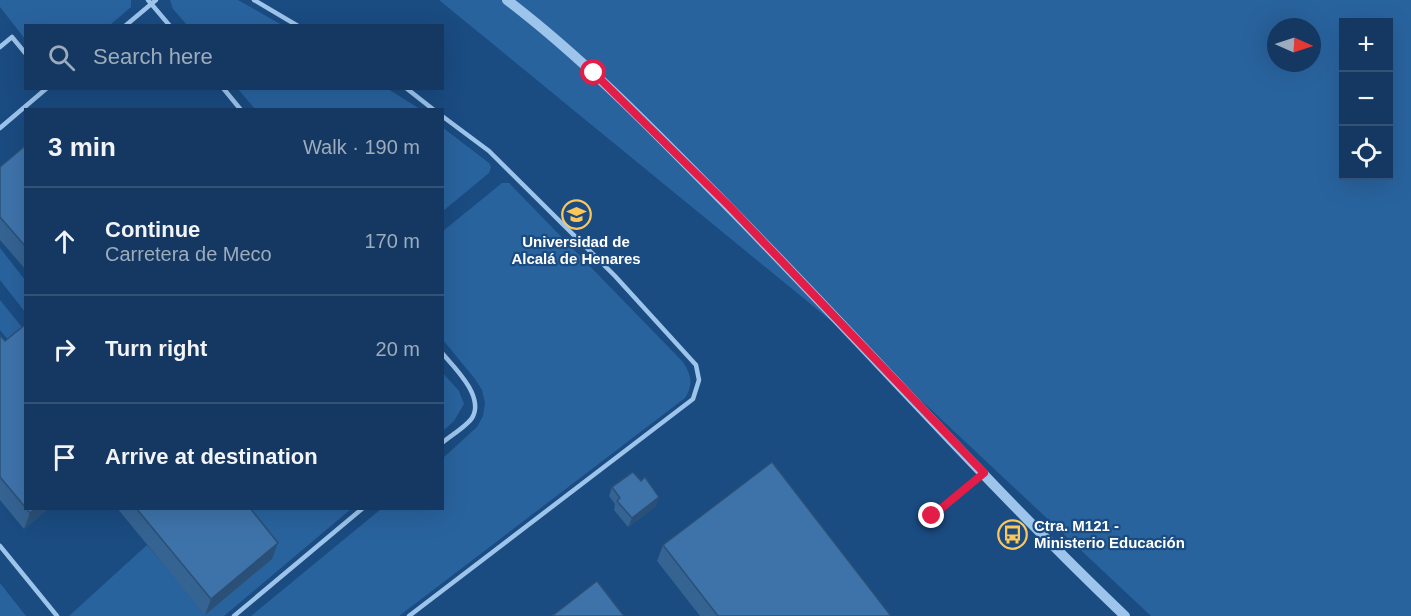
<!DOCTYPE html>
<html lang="en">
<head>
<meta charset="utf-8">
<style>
  body { margin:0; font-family:Helvetica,sans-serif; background:#21436a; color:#f1f3f6 }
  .controls { position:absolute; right:18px; top:18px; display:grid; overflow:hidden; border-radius:0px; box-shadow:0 6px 24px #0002 }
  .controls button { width:54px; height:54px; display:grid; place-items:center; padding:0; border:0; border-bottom:2px solid #335276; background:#143861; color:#f1f3f6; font:30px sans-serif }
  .compass { position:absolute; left:1267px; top:18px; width:54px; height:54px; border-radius:50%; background:#143861; box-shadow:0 6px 24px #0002; rotate:93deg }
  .stop { position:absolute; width:18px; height:18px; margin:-14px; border:4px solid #e11d48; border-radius:50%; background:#fff }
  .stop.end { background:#e11d48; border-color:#fff; box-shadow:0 2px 6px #0008 }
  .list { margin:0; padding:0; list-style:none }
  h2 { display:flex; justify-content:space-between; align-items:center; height:78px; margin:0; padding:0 24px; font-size:26px }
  h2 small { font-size:20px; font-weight:400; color:#9dacbd }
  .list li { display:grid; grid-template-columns:39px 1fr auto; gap:18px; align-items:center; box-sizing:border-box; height:108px; padding:0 24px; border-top:2px solid #335276 }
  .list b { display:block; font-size:22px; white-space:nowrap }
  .list p { margin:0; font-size:20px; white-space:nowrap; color:#9dacbd }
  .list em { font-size:20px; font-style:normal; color:#9dacbd }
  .icon { flex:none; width:33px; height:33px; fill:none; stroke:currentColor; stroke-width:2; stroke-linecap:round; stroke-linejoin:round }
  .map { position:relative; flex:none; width:1411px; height:616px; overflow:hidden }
  .search { position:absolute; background:#143861; box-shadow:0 6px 24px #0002; left:24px; top:24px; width:420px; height:66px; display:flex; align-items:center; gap:15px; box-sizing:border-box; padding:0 21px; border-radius:0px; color:#9dacbd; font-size:22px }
  .panel { position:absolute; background:#143861; box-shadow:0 6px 24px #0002; left:24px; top:108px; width:420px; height:402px; border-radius:0px }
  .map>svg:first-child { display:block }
  .green { fill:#29639e; fill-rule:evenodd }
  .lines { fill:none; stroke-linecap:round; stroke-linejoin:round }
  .service { stroke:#9dc4eb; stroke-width:4.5 }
  .tertiary { stroke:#9dc4eb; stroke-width:10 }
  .wall { fill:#356392 }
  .shaded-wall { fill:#2b5077 }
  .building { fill:#3e73aa; stroke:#2b5077; stroke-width:1.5 }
  .route { stroke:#e11d48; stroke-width:8 }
  .labels { text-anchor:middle; stroke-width:4.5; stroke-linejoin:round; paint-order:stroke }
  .poi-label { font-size:15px; font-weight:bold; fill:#fff; stroke:#1a4b81 }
</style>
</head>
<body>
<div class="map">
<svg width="1411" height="616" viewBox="0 0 1411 616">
  <rect width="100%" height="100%" fill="#1a4b81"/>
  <g class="green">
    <polygon points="0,0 131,0 131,7 110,25 26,26 25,39 0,7"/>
    <polygon points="170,0 238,0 282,25 187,25 173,9"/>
    <path d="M439,0H1411V616H1151L874,356ZM1344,22H1388V176H1344ZM1276,27H1312V63H1276Z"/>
    <polygon points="238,89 388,89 420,109 255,109"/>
    <polygon points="442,127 489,163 491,167 489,173 443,211"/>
    <path d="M502,183H509L683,362C691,375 694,384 685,398L399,616H251L381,509L442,508L443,458L477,427L483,416L485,403L482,390L475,379L443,340V231Z"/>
    <polygon points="0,248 25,280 25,312 0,280"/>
    <polygon points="0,300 25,331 13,346 0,330"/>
    <polygon points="442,372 459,391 464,404 454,421 443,431"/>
    <polygon points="231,509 351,509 224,616 69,616 147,545 206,614"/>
    <polygon points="0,583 26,616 0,616"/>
  </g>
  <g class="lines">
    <g class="service">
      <polyline points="148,0 170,26"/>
      <polyline points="254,0 298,26"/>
      <polyline points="125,26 156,0"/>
      <polyline points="0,47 12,37 26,54"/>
      <polyline points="223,88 241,110"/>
      <polyline points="406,88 434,110"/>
      <polyline points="0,128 47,88"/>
      <path d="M442,353C455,368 485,397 472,418C467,426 450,436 442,443"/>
      <polyline points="932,516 982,475"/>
      <polyline points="0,546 57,616"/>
      <polyline points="234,616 363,508"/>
      <polyline points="409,616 693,399 699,380 696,365 615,276 489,151 442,116"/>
    </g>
    <path class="tertiary" d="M507,0C579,55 642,119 706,184C848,326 980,478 1125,616"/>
  </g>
  <g class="wall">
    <polygon points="26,145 26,270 0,240 0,167"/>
    <polygon points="0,335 49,508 24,529 0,500"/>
    <polygon points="612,487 656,506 628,527 614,510 615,504 609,496"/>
    <polygon points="117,508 250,508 272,559 205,615"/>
    <polygon points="663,545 891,616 700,616 657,561"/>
  </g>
  <g class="shaded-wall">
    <polygon points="659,497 656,506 628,527 632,518"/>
    <polygon points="35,508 49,508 24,529 30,513"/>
    <polygon points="278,543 272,559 205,615 211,599"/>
  </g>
  <g class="building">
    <polygon points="26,145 26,247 0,217 0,167"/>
    <polygon points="26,324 26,508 0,477 0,335 5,341"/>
    <polygon points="772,462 891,616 718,616 663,545"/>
    <polygon points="633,472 641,481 645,477 659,497 632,518 617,501 620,498 612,487"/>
    <polygon points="26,508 35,508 30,513"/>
    <polygon points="136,508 250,508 278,543 211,599"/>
    <polygon points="597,581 624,616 552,616"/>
  </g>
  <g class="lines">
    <polyline class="route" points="594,73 729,206 984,473 932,516"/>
  </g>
  <defs>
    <symbol id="university-ring" viewBox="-11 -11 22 22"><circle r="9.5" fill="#1a4b81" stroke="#fdc659" stroke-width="1.5"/><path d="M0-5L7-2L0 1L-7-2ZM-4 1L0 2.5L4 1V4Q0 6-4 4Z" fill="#fdc659"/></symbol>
    <symbol id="bus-ring" viewBox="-11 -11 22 22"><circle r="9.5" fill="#1a4b81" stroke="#fdc659" stroke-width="1.5"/><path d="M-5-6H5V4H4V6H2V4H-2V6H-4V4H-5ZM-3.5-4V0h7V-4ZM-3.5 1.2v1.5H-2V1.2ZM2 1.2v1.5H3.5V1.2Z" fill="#fdc659"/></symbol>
  </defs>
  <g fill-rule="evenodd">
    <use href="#university-ring" x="560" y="198" width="33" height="33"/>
    <use href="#bus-ring" x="996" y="518" width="33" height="33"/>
  </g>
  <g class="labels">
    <g class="poi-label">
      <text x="576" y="247">Universidad de<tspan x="576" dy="17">Alcalá de Henares</tspan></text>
      <text x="1034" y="531" text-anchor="start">Ctra. M121 -<tspan x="1034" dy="17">Ministerio Educación</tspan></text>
    </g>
  </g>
</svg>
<div class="controls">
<button>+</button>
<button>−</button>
<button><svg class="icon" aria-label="locate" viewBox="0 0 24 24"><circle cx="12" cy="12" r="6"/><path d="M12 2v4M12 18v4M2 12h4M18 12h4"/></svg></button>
</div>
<svg class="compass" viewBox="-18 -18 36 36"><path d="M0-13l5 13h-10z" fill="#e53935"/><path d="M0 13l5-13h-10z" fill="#9dacbd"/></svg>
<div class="stop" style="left:594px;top:73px"></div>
<div class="stop end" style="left:932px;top:516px"></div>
<div class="search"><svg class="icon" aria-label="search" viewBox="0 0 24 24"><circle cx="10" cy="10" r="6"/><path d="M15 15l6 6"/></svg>Search here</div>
<section class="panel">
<h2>3 min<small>Walk · 190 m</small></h2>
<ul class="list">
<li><svg class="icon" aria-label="ahead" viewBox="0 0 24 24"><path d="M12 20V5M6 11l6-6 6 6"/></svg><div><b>Continue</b><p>Carretera de Meco</p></div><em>170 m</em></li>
<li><svg class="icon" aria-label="right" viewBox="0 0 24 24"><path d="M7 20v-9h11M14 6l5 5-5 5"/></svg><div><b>Turn right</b></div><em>20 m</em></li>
<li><svg class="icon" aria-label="arrive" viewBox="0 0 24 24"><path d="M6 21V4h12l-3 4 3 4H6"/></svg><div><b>Arrive at destination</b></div></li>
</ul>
</section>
</div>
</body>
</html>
